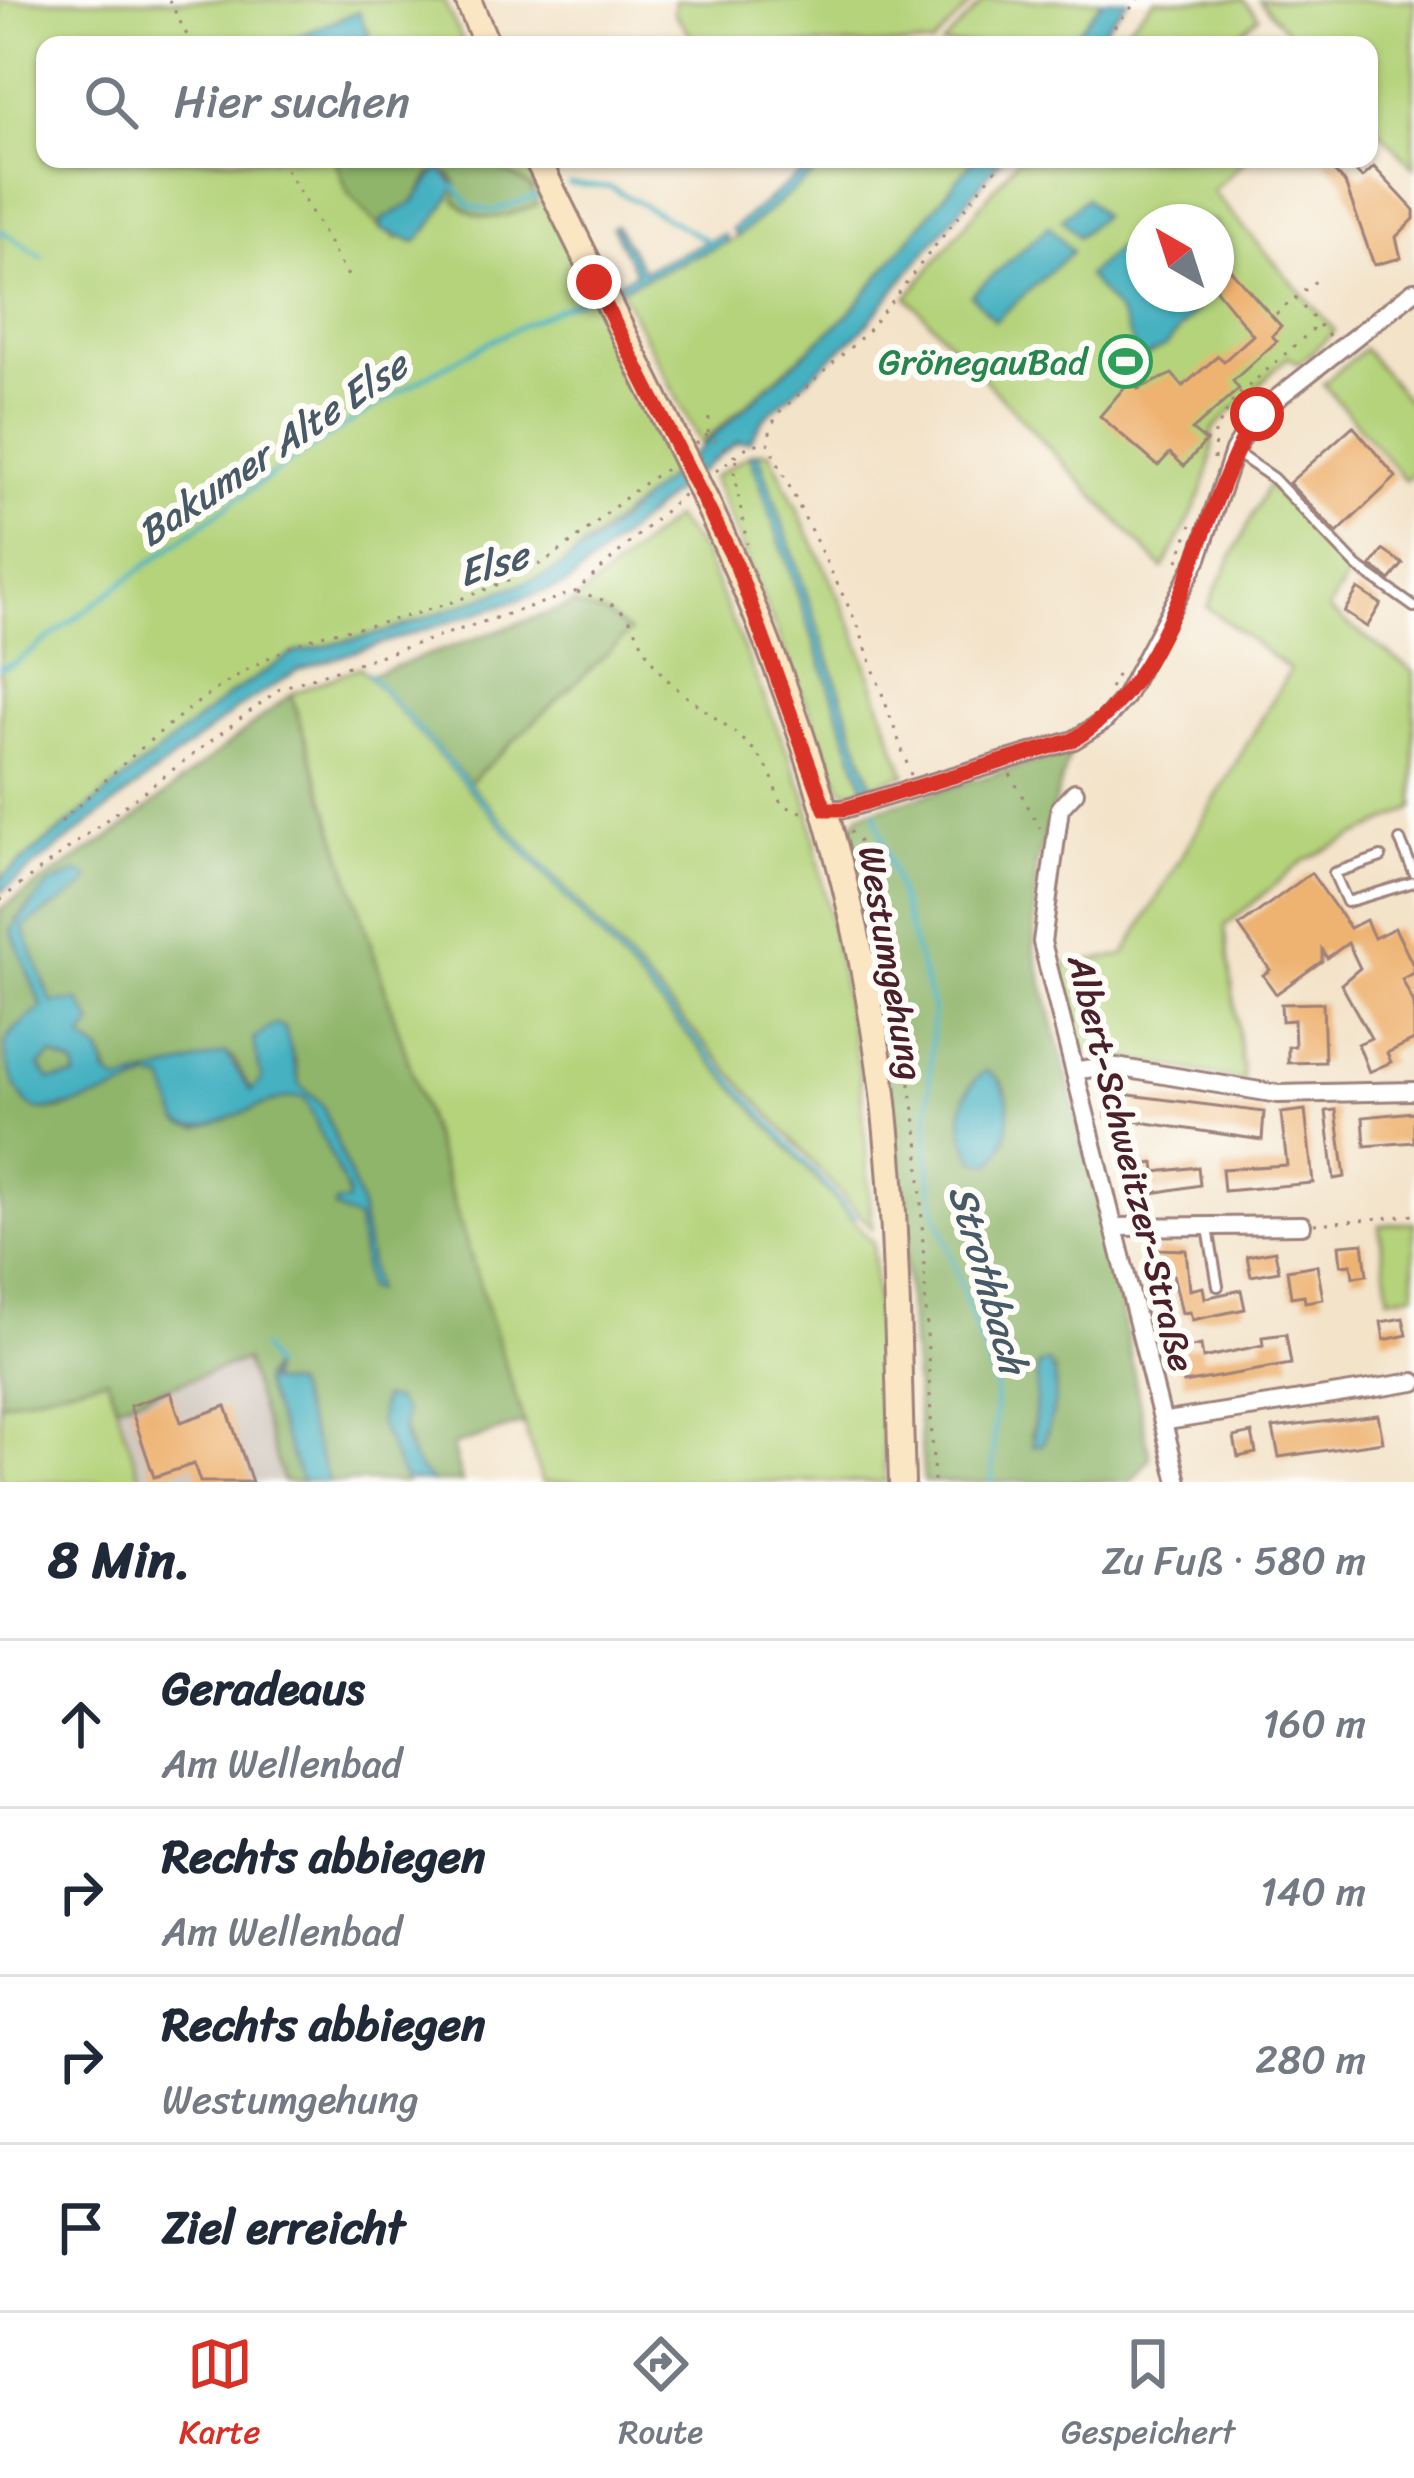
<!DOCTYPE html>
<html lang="de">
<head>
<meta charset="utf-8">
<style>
  body { margin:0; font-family:Sriracha,sans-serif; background:#f6f6f7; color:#1f2937 }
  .compass { position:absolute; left:1126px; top:204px; width:108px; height:108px; border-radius:50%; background:#fff; box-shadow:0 3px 9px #0004; rotate:321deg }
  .stop { position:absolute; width:36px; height:36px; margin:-27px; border:9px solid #d93025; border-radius:50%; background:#fff }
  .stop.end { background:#d93025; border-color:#fff; box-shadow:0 3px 12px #0008 }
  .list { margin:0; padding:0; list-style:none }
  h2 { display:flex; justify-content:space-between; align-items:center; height:156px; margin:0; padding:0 48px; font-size:51px }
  h2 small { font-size:39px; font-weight:400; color:#747a83 }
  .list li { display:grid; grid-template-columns:78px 1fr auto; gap:36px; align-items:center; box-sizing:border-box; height:168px; padding:0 48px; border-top:3px solid #e0e1e3 }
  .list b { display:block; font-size:45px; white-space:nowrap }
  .list p { margin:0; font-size:39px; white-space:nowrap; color:#747a83 }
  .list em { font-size:39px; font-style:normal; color:#747a83 }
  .icon { flex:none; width:66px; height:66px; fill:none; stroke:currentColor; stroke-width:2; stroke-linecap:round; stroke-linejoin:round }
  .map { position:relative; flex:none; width:1414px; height:1482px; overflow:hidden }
  .search { position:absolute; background:#fff; box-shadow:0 3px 9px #0004; left:36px; right:36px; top:36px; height:132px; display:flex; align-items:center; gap:30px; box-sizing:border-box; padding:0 42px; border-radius:24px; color:#747a83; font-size:45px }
  .sheet { height:828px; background:#fff }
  nav { display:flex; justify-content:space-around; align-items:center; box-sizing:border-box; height:168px; border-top:3px solid #e0e1e3; background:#fff; font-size:33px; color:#747a83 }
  nav a { display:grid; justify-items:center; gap:6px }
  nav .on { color:#d93025 }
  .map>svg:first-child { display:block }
  .industrial { fill:#ccc2b9 }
  .green { fill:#b4d37a; stroke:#7f7952; stroke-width:3; fill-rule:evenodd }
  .forest { fill:#8fb56a; stroke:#6c6a4a; stroke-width:3; fill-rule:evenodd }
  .water { fill:#44b1c1; stroke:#476876; stroke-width:3; fill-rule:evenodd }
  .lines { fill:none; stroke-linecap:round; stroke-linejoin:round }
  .stream { stroke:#44b1c1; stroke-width:4.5 }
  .building { fill:#eeb271 }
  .service-casing { stroke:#9e817a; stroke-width:14 }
  .minor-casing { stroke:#9e817a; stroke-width:22 }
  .secondary-casing { stroke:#9e817a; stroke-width:30 }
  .path { stroke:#9e817a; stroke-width:3; stroke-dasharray:3 9; stroke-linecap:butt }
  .service { stroke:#fff; stroke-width:8 }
  .minor { stroke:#fff; stroke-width:16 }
  .secondary { stroke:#fbe6c4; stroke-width:24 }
  .secondary-bridge-casing { stroke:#9e817a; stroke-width:30; stroke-linecap:butt }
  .secondary-bridge { stroke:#fbe6c4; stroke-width:24 }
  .route { stroke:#d93025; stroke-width:15 }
  .labels { text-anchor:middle; stroke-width:12; stroke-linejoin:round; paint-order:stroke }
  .leisure-label { font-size:36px; fill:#27864d; stroke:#fdfcf7; text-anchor:end }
  .street-label { font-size:36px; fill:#4a1f2b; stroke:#fdfcf7 }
  .water-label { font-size:39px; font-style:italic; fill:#485967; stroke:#fdfcf7 }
</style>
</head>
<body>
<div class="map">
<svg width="1414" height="1482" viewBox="0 0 1414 1482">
  <rect width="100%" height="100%" fill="#fdfcf7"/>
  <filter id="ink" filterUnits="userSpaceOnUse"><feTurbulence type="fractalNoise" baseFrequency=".00833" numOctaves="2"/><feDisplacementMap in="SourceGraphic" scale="24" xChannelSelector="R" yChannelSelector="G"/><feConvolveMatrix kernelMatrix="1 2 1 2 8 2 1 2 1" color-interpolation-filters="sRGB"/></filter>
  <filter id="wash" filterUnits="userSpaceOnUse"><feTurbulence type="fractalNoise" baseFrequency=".004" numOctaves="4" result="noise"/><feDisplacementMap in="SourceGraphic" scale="48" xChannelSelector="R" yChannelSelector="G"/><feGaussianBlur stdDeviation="2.7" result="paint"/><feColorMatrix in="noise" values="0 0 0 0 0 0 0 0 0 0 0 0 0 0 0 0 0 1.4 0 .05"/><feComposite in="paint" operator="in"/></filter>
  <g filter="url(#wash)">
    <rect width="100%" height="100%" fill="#f3e3c9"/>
    <polygon class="industrial" points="246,1359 283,1482 142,1482 117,1405"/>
    <g class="green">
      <polygon points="0,0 443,0 465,45 372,45 368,28 278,45 45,45 45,159 335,159 348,193 397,239 428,229 455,186 450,174 458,185 531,187 485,159 524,159 676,472 552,573 386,632 294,653 229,695 0,879"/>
      <polygon points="675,0 975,0 932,45 698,45 674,13"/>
      <polygon points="985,0 1103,0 1067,45 942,45"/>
      <polygon points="1154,0 1243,0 1259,17 1226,45 1110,45"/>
      <polygon points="1259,0 1414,0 1414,168 1369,120 1369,45 1300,45"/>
      <polygon points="832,159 974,159 848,315 701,444 620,289 734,239"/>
      <path d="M1018,159H1247L1212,191L1335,331L1298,364L1288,357L1212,430C1217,479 1185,526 1163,569L907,297ZM1144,222H1216V294H1144Z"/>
      <polygon points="1364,349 1414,408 1414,472 1405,480 1323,384"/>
      <polygon points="758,452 770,452 853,627 905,774 872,785"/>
      <polygon points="750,454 864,787 848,792 841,787 713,478"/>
      <polygon points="1268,485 1352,569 1328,610 1414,672 1414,808 1303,861 1225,926 1244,1081 1078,1049 1062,965 1124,955 1290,670 1207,607"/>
      <polygon points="674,518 703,552 806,797 860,1074 872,1228 469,783 605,614 571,605"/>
      <polygon points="360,667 873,1243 885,1482 542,1482 291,694"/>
      <polygon points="1414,1222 1414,1293 1389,1298 1379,1225"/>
      <polygon points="107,1378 142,1482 0,1482 0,1403"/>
    </g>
    <g class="forest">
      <path d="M335,159H485L531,187L537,205C502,217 483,228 455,200L458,185L450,174H431L413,203L382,220L381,229L348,193Z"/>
      <polygon points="571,605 605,614 630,632 469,783 370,675"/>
      <path d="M291,694L524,1423L452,1446L462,1482H432L415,1466L401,1421L379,1423L406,1482H329L293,1385L268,1382L271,1367L263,1379L267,1392L302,1482H283L245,1360L117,1405L107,1378L0,1403V909L122,829ZM42,894L23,927V938L52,1003L83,1041L101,1052L111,1080L120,1083L233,1057L251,1091L262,1079L261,1061L295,1060L300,1085L323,1106L360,1203L374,1291L366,1289L358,1220L350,1213L348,1194L305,1097L289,1094L198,1129L165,1080L149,1078C129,1091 118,1089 96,1094C84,1097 74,1107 61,1109C20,1117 15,1079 5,1049L42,1007L15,920Z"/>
      <path d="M1070,752L1036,865L1034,948L1106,1229L1150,1458L1131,1482H924L884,1017L845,836L860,814ZM985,1072C1008,1080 1008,1093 1007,1115L968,1149C966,1118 954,1092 985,1072ZM1054,1371L1053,1401L1031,1437L1038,1396Z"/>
      <polygon points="52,1055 75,1066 76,1077 50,1080 39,1066"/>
    </g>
    <g class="water">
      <polygon points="1103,0 1128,0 1091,45 1067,45"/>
      <polygon points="359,11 372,45 278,45"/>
      <polygon points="818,159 832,159 737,237 732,229"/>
      <polygon points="974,159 1001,159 862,330 763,419 750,441 737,442 684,483 568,584 298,670 237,709 0,893 0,879 229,695 294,653 386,632 552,573 599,539 848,315"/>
      <path d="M440,167L455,186C446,207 432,225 416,242L381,229L382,220L413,203Z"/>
      <polygon points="1086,198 1102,216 1078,237 1062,219"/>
      <polygon points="616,225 643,270 724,234 728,242 620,289 616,283 636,273 612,227"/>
      <polygon points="1049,226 1072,252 995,321 971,295"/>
      <polygon points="1126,241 1144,262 1144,294 1187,294 1203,303 1165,347 1139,359 1121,316 1087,276"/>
      <polygon points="758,452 872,785 864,787 750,454"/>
      <path d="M78,872L89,878L85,886L23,927L52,1002L79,1001L93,1024L82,1039L101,1053L106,1074L120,1083L226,1053L251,1091L262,1079L253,1039L275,1024L285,1028L300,1085L323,1106L360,1203L374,1290L366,1289L358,1220L335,1209L336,1203L347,1202L348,1194L305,1098C269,1090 205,1143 179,1122L164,1080L149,1078C133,1088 51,1116 33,1108C18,1101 0,1054 7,1040C14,1027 31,1017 42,1007L11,930L48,885ZM52,1055L75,1066L76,1077L50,1080L39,1066Z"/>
      <path d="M986,1071C1018,1084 1013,1140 992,1163L977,1162C957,1135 955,1091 986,1071Z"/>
      <path d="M1048,1362C1063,1384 1052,1423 1042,1445L1033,1446L1038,1365Z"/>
      <polygon points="272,1366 268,1382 293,1385 329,1482 301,1480 263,1384"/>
      <path d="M382,1398L394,1400L405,1412C397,1440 412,1463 432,1482L404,1479L379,1423Z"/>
    </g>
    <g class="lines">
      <g class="stream">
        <polyline points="569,184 610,187 710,242"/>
        <polyline points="455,186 470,206 492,211 537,196"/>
        <polyline points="0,230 42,257"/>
        <path d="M0,668L15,663C197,529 377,383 588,296"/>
        <polyline points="368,673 855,1218"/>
        <polyline points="875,812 933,1009 927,1143 934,1206 996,1388 992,1482"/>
        <polyline points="262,1348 272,1367"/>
      </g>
    </g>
    <g id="blocks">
      <g class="building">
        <polygon points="1323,159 1344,159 1362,178 1374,167 1414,210 1414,219 1396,237 1401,258 1374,265 1345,183"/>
        <polygon points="1216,254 1281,326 1272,336 1277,341 1233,381 1239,389 1192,430 1206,441 1184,466 1170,453 1158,466 1100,416 1129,382 1138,389 1172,374 1183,386 1218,356 1224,361 1253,335 1216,290"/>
        <polygon points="1353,426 1396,477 1337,533 1289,483"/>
        <polygon points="1383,550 1403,564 1390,580 1371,566"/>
        <polygon points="1358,589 1381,604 1367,627 1344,612"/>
        <polygon points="1311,873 1350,928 1366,920 1374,938 1395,928 1414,967 1414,973 1402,979 1414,1004 1414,1040 1387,1053 1391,1062 1369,1072 1358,1044 1371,1038 1341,984 1360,968 1348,943 1327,958 1322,950 1322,961 1276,994 1263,975 1270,970 1239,926"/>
        <polygon points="1323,1003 1325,1062 1288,1063 1288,1047 1295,1046 1294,1020 1282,1021 1281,1004"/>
        <polygon points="1106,1092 1264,1112 1262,1140 1106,1117"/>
        <polygon points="1305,1110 1313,1183 1224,1191 1222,1169 1287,1165 1281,1113"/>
        <polygon points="1336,1110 1345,1177 1334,1179 1326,1111"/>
        <polygon points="1414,1112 1414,1142 1365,1146 1363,1117"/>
        <polygon points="1154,1163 1155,1172 1198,1167 1200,1185 1135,1196 1131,1167"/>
        <polygon points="1363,1243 1367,1275 1353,1277 1351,1264 1341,1265 1339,1245"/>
        <polygon points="1155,1249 1186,1250 1190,1290 1203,1287 1205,1298 1241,1290 1245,1309 1192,1320 1190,1312 1182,1313 1173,1274 1157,1275"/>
        <polygon points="1275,1251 1279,1271 1251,1276 1247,1256"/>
        <polygon points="1317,1265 1323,1299 1305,1302 1304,1295 1291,1297 1287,1270"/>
        <polygon points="1403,1318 1407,1335 1384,1340 1381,1322"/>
        <polygon points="1286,1334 1291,1364 1184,1383 1181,1366 1176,1367 1173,1351 1201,1345 1203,1358 1263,1345 1262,1337"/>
        <polygon points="171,1392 181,1422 226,1406 252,1482 200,1482 194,1464 154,1477 130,1406"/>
        <polygon points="1378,1415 1383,1442 1279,1457 1273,1428"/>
        <polygon points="1252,1433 1256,1453 1238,1457 1234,1437"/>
      </g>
    </g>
  </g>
  <g filter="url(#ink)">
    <use href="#blocks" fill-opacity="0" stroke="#9e817a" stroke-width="3"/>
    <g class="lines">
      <defs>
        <g id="service">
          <polyline points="1235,452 1273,478 1358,567 1414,607"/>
          <polyline points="1400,840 1414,873"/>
          <polyline points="1381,857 1334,873 1347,902 1414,882"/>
          <polyline points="1208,1228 1218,1286"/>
        </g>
        <g id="minor">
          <polyline points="1075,792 1060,808 1042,942 1178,1482"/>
          <polyline points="825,809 844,809 1074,740 1104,721 1125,697 1198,558 1234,451 1257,414 1414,291"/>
          <polyline points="1078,1070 1110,1066 1278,1094 1414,1091"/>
          <polyline points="1115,1227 1302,1225"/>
          <polyline points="1167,1421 1414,1382"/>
        </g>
        <g id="secondary">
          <polyline points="468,0 487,45"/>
          <polyline points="537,159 673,434"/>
          <path d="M706,501C790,677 850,862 878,1055C898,1195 897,1341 902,1482"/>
        </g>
      </defs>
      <use href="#service" class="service-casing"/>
      <use href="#minor" class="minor-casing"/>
      <use href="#secondary" class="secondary-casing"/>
      <g class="path">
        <polyline points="169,0 192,45"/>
        <polyline points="1098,45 1138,0"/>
        <polyline points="280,159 348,276"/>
        <polyline points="1295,298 1330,337"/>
        <polyline points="1276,314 1317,280"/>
        <polyline points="709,418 708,434 736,457"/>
        <polyline points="696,444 708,434"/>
        <polyline points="1214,459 1215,432 1234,399 1319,324"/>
        <polyline points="737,460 734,472 747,544"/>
        <polyline points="716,471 747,447 767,441"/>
        <polyline points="1178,561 1191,525"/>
        <path d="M577,592C650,610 625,635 665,677C695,709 748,732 769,771C775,782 775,794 782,805L804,813"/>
        <polyline points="1110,688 1120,670"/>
        <polyline points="1010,774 1040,828"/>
        <polyline points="911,775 858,626 767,441 776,415 866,333 1004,159"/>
        <path d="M61,822C134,753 214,676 310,639C329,631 352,630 372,625C420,614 474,596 519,575C576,549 613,501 666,469"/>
        <polyline points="850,831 875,860 918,1136 934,1482"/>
        <polyline points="0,900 281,688 575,592 684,494"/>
        <polyline points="1314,1224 1414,1215"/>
      </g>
      <use href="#service" class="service"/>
      <use href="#minor" class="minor"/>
      <use href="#secondary" class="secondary"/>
      <defs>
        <polyline id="secondary-bridge" points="673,434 706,501"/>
      </defs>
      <use href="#secondary-bridge" class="secondary-bridge-casing"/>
      <use href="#secondary-bridge" class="secondary-bridge"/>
    </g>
  </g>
  <g class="lines" filter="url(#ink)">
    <path class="route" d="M594,282L736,564L825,809H844L1073,740C1180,676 1195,514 1257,414"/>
  </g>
  <defs>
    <symbol id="stadium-ring" viewBox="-11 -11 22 22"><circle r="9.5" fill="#fdfcf7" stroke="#2e9e5b" stroke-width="1.5"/><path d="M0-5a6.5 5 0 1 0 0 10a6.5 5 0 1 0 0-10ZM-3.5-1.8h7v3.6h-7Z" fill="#2e9e5b"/></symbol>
  </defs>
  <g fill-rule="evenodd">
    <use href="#stadium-ring" x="1096" y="332" width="59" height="59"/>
  </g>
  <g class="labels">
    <g class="leisure-label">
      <text x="1087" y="374">GrönegauBad</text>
    </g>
    <g class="street-label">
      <text transform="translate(892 963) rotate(80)" y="13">Westumgehung</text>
      <text transform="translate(1132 1163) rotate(76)" y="13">Albert-Schweitzer-Straße</text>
    </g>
    <g class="water-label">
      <text transform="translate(272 448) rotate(-34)" y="14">Bakumer Alte Else</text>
      <text transform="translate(493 563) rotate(-17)" y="14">Else</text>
      <text transform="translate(989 1279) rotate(74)" y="14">Strothbach</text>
    </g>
  </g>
</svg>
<svg class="compass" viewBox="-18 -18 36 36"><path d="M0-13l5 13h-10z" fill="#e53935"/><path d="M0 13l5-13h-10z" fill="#747a83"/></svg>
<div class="stop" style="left:1257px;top:414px"></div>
<div class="stop end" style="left:594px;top:282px"></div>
<div class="search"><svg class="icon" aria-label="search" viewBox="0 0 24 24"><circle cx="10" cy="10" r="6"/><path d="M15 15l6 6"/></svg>Hier suchen</div>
</div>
<section class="sheet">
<h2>8 Min.<small>Zu Fuß · 580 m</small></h2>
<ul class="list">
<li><svg class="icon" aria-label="ahead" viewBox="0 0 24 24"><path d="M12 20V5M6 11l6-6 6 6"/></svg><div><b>Geradeaus</b><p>Am Wellenbad</p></div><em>160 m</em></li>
<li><svg class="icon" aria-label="right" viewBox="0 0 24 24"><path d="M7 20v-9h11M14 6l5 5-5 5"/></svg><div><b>Rechts abbiegen</b><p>Am Wellenbad</p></div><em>140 m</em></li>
<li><svg class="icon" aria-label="right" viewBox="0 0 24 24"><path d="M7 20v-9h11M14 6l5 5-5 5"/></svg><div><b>Rechts abbiegen</b><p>Westumgehung</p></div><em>280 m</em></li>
<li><svg class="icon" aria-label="arrive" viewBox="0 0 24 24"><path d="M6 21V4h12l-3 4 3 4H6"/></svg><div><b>Ziel erreicht</b></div></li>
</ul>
</section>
<nav>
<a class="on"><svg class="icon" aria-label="map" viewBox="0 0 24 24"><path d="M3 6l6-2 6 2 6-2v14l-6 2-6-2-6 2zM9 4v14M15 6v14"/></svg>Karte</a>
<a><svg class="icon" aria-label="directions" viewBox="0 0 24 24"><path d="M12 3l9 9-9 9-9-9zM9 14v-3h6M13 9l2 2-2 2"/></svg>Route</a>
<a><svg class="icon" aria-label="saved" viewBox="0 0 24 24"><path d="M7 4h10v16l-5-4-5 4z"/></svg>Gespeichert</a>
</nav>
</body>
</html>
